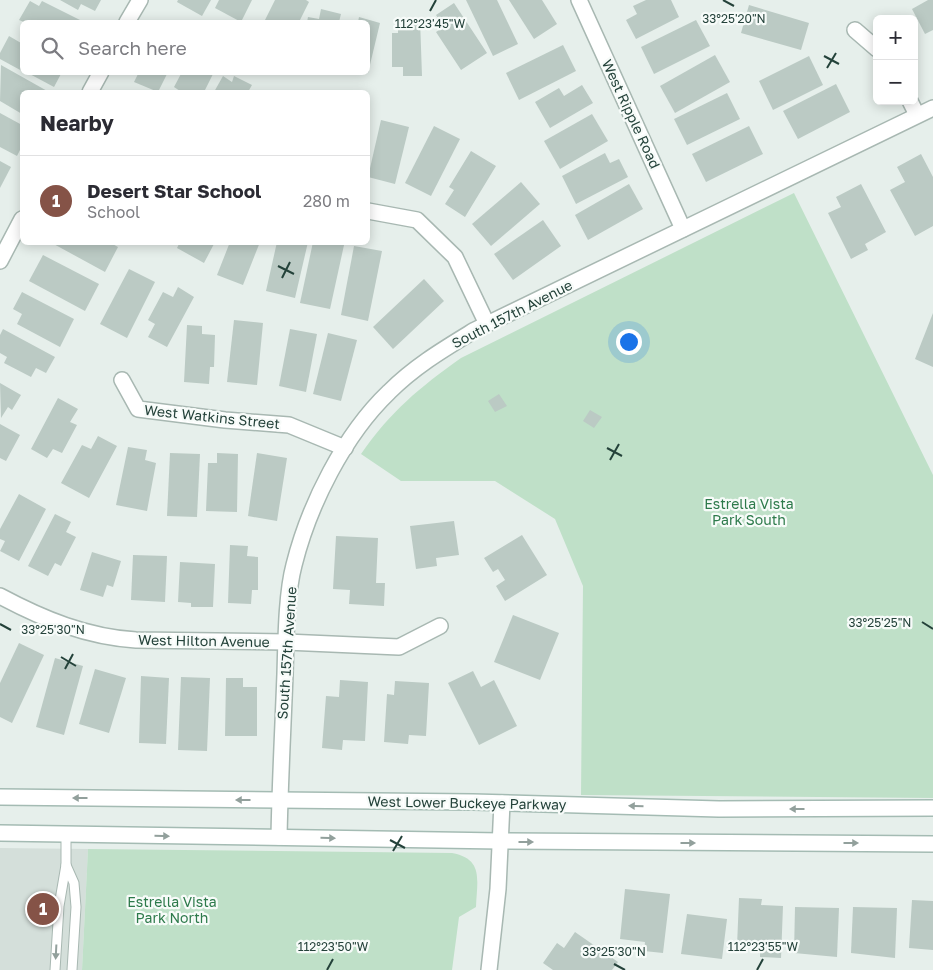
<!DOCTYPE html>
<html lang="en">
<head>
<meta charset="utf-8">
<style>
  body { margin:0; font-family:"Golos Text",sans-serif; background:#f2f2f3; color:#2b2b33 }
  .controls { position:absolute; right:15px; top:15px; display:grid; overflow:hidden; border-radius:8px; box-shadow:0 2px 12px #0003 }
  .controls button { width:45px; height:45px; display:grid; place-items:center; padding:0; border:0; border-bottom:1px solid #e1e1e2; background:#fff; color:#2b2b33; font:25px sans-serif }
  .you { position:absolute; left:628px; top:341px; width:18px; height:18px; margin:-12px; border:4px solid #fff; border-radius:50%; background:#1a73e8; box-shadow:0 0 0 8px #1a73e833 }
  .badge { display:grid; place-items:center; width:32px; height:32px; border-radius:50%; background:#855347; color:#fff; font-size:16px; font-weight:700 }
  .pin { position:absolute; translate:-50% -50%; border:2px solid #fff; box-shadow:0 1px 5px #0006 }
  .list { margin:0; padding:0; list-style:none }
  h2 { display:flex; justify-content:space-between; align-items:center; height:65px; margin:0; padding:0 20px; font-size:21px }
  h2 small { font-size:16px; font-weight:400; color:#7c7c81 }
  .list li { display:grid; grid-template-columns:32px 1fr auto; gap:15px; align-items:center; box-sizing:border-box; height:90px; padding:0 20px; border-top:1px solid #e1e1e2 }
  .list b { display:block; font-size:19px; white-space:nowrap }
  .list p { margin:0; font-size:16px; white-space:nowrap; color:#7c7c81 }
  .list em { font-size:16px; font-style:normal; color:#7c7c81 }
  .icon { flex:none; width:28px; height:28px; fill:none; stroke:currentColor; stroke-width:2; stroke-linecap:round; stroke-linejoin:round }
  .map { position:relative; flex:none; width:933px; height:970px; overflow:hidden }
  .search { position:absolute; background:#fff; box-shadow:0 2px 12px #0003; left:20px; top:20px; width:350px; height:55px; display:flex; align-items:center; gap:12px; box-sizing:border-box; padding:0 18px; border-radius:8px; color:#7c7c81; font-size:19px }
  .panel { position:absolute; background:#fff; box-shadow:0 2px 12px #0003; left:20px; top:90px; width:350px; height:155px; border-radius:8px }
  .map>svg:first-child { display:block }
  .built { fill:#d4dfda }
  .green { fill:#bfe0c8 }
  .building { fill:#bbcac4 }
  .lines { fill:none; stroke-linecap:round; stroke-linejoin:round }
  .service-casing { stroke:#a8b8b2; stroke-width:11 }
  .minor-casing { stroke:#a8b8b2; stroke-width:18 }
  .tertiary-casing { stroke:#a8b8b2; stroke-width:18 }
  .secondary-casing { stroke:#a4bbb3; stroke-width:18 }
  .service { stroke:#fff; stroke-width:9 }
  .minor { stroke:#fff; stroke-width:15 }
  .tertiary { stroke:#fff; stroke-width:15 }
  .secondary { stroke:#fff; stroke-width:15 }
  .oneway { fill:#92a09c }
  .ticks { fill:none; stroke:#24423a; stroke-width:2 }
  .labels { text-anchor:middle; stroke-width:4.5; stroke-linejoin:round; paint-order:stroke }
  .street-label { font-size:14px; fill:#24423a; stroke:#f7fbf9 }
  .park-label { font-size:14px; fill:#2d7a4b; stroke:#f7fbf9 }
  .ticks-label { font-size:12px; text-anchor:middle; fill:#24423a; stroke:#f7fbf9; stroke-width:4.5; stroke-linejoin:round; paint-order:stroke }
</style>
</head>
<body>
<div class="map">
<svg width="933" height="970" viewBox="0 0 933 970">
  <rect width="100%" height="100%" fill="#e6efeb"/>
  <polygon class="built" points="0,848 88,849 82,970 0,970"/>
  <g class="green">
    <path d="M794,193L933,475V798L581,795L583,586L555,519L495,481H401L361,454C391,411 419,388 461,358Z"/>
    <path d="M88,849L452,853C484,859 477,880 476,907L459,917L452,970H82Z"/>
  </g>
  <g class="building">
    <polygon points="60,0 101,0 95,11 81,4 78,10"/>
    <polygon points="178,0 211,0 202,16 177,2"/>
    <polygon points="219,0 252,0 241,22 215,8"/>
    <polygon points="275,0 306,0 309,2 299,22 264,22"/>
    <polygon points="466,0 497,0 518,44 493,56"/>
    <polygon points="509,0 542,0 557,24 534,39"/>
    <polygon points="646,0 671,0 679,17 636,39 626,20 637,14 633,6"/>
    <polygon points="928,0 933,0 933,30 925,34 912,9"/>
    <polygon points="30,1 39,6 42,1 84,22 24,22 19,20"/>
    <polygon points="454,3 487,53 461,70 436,32 444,27 436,15"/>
    <polygon points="749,5 809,23 801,50 741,33"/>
    <polygon points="321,9 341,14 339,22 307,22 308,17 319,19"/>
    <polygon points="359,17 380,23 368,73 368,22 358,22"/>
    <polygon points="398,19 420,19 422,76 403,76 403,67 392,67 392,33 398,33"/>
    <polygon points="696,20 710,46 654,74 641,47"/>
    <polygon points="9,36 21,43 22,40 22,71 0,59 0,53"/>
    <polygon points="563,45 576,71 519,100 506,73"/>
    <polygon points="715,55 730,82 675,113 660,86"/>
    <polygon points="809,56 823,85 773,110 759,81"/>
    <polygon points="1,65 49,92 22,92 22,114 0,101"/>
    <polygon points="26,72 62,72 54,87"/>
    <polygon points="139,72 168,72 158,92 134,82"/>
    <polygon points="182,72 214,72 204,92 179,92 180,91 174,87"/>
    <polygon points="223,76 232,82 234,76 252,85 248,92 214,92"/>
    <polygon points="836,84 850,112 798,139 783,111"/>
    <polygon points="582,85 593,103 550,128 535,102 559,88 564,96"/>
    <polygon points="727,93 740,119 687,145 674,119"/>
    <polygon points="0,113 22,125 22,146 17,156 0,147"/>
    <polygon points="592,114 608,141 560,169 544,141"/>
    <polygon points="381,120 409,127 395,184 368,177"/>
    <polygon points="434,126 460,139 431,196 405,183"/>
    <polygon points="749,126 763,154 706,182 692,154"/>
    <polygon points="471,151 496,166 465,217 445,204 454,190 449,187"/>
    <polygon points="605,153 610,163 619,159 628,177 576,204 562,176"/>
    <polygon points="921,154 933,177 933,226 915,236 890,190 905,182 897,167"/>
    <polygon points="0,161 11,167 0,188"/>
    <polygon points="521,182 540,204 491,246 472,224"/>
    <polygon points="629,184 643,209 588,240 575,215"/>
    <polygon points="861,184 886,232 865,244 868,250 851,259 828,213 841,207 836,197"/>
    <polygon points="543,220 561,246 513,280 494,254"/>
    <polygon points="50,242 109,242 118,247 105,272"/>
    <polygon points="180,242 215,242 204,263 177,248"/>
    <polygon points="230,242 260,242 243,285 217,275"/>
    <polygon points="277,242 308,242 295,298 266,291"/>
    <polygon points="313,242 344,245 330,309 300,303"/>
    <polygon points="354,246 382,251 368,321 341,315"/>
    <polygon points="43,255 99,284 85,311 29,281"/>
    <polygon points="129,269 155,282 127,338 100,324"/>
    <polygon points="424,279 444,301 393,349 373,327"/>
    <polygon points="178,287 194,297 167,347 148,337 155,324 148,320 163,292 173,297"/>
    <polygon points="22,292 74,319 60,347 17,324 22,314 13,309"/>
    <polygon points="933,313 933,367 915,359"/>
    <polygon points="234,320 263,323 257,385 227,382"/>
    <polygon points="187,325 202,326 202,334 215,335 214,367 210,367 209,384 184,382"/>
    <polygon points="3,329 55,357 46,373 36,368 31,377 4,363 7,357 0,353 0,335"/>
    <polygon points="290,329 317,334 306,392 279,386"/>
    <polygon points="328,333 357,340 341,401 313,394"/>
    <polygon points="0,383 21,395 12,410 8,407 1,418"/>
    <polygon points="499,394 507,406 495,412 488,401"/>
    <polygon points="58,398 78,409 70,422 77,425 62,453 53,449 47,458 31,449"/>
    <polygon points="590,410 602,417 594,428 583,421"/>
    <polygon points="0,424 20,435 6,461 0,458"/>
    <polygon points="98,436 117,446 89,498 61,483 82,445 91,449"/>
    <polygon points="128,447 147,450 145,460 156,463 147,511 116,505"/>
    <polygon points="170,453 200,454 197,517 167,516"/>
    <polygon points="217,453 238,454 237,512 206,511 208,463 217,463"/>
    <polygon points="257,453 287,458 277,521 248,516"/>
    <polygon points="19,494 46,509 19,561 0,551 5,541 0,539 0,529"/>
    <polygon points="55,514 71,522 66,532 76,537 61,566 55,563 48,576 28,566"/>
    <polygon points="454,521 459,555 436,558 437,566 416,569 410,526"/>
    <polygon points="522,535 547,575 505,601 496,586 505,580 498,569 493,572 484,558"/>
    <polygon points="336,536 378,538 376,583 385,583 384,606 349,604 350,590 333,589"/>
    <polygon points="230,545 248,546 247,556 258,557 258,590 252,590 251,604 228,603"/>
    <polygon points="92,552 121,561 113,587 107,585 103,597 80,590"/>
    <polygon points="133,555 167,556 165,602 131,600"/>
    <polygon points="180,562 215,564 213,607 191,607 191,603 178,602"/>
    <polygon points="513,615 559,633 540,680 494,662"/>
    <polygon points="19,643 44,655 12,723 0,717 0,683"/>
    <polygon points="55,658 83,666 64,735 36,727"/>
    <polygon points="95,669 126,678 109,733 79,724"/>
    <polygon points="473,671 481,687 494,680 517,726 479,745 448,683"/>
    <polygon points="141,676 169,678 166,744 139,743"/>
    <polygon points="181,677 210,678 207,751 178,750"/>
    <polygon points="226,678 243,678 243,687 257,687 257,736 225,736"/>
    <polygon points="340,680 368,682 365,741 343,740 342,750 322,748 326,696 339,697"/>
    <polygon points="395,681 429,683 426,736 409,735 408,744 384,742 387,694 394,695"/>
    <polygon points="625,889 670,894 663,953 644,951 645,942 620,939"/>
    <polygon points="739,898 762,899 761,905 783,906 781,958 760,957 760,947 737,946"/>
    <polygon points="912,900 933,901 933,950 909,948"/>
    <polygon points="795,907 839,908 837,957 794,953"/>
    <polygon points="853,907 897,908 895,958 851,953"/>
    <polygon points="687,914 727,919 722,959 681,954"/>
    <polygon points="575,932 618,962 612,970 553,970 543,963 557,943 564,948"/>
  </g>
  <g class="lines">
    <defs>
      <g id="service">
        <polyline points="66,865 74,883 76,907 72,970"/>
        <polyline points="55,970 59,906 66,865 66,834"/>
      </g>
      <g id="minor">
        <polyline points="579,0 683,229"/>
        <polyline points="127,22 140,0"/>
        <polyline points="855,30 877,49"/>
        <polyline points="90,92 101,72"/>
        <polyline points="910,101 917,115"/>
        <polyline points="368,211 417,220 455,257 487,324"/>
        <polyline points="0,261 22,219"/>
        <polyline points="122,380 138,409 225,420 289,425 345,448"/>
        <path d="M0,596C43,619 87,637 136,640L286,642L399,647L440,626"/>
        <path d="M279,837C280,783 283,728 285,674C286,643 286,595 294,565C309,505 344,435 389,392C415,366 444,349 475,330L933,108"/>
      </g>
      <polyline id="tertiary" points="489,970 498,889 502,803"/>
      <g id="secondary">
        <polyline points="0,797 473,802 719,809 933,808"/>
        <polyline points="0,833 500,841 933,844"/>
      </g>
    </defs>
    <use href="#service" class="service-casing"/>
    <use href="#minor" class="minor-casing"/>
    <use href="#tertiary" class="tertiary-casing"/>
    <use href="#secondary" class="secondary-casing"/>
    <use href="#service" class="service"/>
    <use href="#minor" class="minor"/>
    <use href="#tertiary" class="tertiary"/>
    <use href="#secondary" class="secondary"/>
  </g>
  <defs><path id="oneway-solid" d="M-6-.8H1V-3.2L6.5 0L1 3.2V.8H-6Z" transform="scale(1.25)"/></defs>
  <g class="oneway">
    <use href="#oneway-solid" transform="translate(80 798) rotate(-180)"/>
    <use href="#oneway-solid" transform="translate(243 800) rotate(-180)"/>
    <use href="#oneway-solid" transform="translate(636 806) rotate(-178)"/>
    <use href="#oneway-solid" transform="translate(797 809) rotate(180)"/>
    <use href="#oneway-solid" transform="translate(162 836) rotate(1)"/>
    <use href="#oneway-solid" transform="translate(328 838) rotate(1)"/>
    <use href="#oneway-solid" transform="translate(526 842)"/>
    <use href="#oneway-solid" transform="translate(688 843)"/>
    <use href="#oneway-solid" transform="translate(851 843)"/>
    <use href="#oneway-solid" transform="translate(56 952) rotate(93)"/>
  </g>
  <path class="ticks" d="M723,0L734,6M430,11L436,0M824,56L839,64M827,68L836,53M278,266L294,274M282,278L290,262M607,448L622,456M610,460L619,444M922,622L933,629M0,624L11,630M61,657L76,666M65,669L73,654M390,840L405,848M393,851L402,836M614,964L625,970M327,970L333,959M757,970L763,959"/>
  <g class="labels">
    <g class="street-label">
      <text transform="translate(631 114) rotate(65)" y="5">West Ripple Road</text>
      <text transform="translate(512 314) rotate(-27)" y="5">South 157th Avenue</text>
      <text transform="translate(212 417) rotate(6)" y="5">West Watkins Street</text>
      <text transform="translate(204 641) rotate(1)" y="5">West Hilton Avenue</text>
      <text transform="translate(287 653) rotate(-86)" y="5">South 157th Avenue</text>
      <text transform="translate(467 803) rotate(1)" y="5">West Lower Buckeye Parkway</text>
    </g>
    <g class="park-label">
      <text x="749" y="509">Estrella Vista<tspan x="749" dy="16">Park South</tspan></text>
      <text x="172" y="907">Estrella Vista<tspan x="172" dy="16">Park North</tspan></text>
    </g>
  </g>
  <g class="ticks-label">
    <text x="734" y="23">33°25'20"N</text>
    <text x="430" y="28">112°23'45"W</text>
    <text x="880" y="627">33°25'25"N</text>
    <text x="53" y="634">33°25'30"N</text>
    <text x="333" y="951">112°23'50"W</text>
    <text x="763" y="951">112°23'55"W</text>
    <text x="614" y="956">33°25'30"N</text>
  </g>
</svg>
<div class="controls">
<button>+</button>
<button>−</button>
</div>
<div class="you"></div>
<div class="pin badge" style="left:43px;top:909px">1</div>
<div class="search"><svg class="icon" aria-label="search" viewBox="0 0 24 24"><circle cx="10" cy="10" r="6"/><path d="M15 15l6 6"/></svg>Search here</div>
<section class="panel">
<h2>Nearby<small></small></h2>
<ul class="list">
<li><span class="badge">1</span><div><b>Desert Star School</b><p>School</p></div><em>280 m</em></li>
</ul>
</section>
</div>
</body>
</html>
